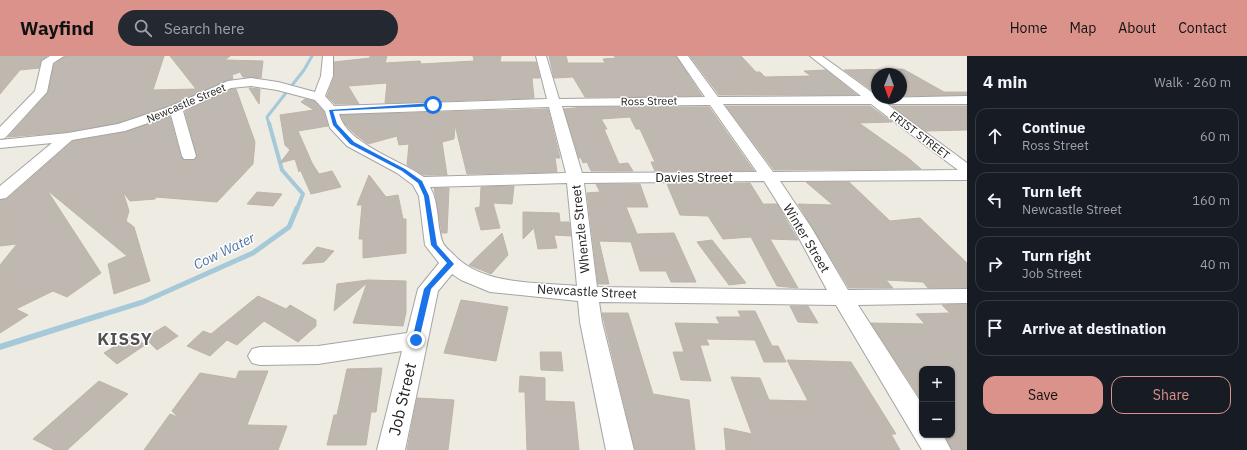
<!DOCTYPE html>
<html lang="en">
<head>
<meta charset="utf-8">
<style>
  body { margin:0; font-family:"IBM Plex Sans",sans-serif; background:#242831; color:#f1f3f6 }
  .controls { position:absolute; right:12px; bottom:12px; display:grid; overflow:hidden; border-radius:8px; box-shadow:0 1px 3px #0004 }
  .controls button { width:36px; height:36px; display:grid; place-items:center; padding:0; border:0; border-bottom:1px solid #363941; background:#171b24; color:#f1f3f6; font:20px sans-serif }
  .compass { position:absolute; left:871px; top:12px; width:36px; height:36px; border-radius:50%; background:#171b24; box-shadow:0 1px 3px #0004; rotate:181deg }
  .stop { position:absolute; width:12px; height:12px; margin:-9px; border:3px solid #1a73e8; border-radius:50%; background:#fff }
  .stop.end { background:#1a73e8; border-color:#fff; box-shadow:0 1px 4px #0008 }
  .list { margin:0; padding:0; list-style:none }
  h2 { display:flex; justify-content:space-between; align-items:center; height:52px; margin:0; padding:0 16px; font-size:17px }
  h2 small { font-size:13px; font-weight:400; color:#9ea1a6 }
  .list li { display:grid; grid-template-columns:26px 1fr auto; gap:12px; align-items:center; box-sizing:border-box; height:56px; margin:0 8px 8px; padding:0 8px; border:1px solid #363941; border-radius:12px }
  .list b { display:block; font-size:15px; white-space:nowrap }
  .list p { margin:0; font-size:13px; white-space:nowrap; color:#9ea1a6 }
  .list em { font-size:13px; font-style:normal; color:#9ea1a6 }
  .actions { display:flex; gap:8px; padding:12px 16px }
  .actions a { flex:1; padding:9px 0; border:1px solid #db928b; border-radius:12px; text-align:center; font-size:14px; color:#db928b }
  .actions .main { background:#db928b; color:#111 }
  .icon { flex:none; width:22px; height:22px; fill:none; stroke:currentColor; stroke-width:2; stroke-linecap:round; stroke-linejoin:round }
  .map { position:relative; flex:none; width:967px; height:394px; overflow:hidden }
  header { display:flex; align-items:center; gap:24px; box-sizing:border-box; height:56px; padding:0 20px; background:#db928b; color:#111 }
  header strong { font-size:19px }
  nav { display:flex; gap:22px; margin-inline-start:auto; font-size:14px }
  .search { width:280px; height:36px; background:#242831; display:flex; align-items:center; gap:10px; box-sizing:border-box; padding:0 14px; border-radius:22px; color:#9ea1a6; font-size:15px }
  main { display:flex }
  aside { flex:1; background:#171b24 }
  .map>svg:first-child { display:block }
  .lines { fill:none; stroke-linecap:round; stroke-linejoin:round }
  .stream-far3 { stroke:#a6c9da; stroke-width:3 }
  .stream-far2 { stroke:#a6c9da; stroke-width:4 }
  .stream-far1 { stroke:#a6c9da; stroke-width:5 }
  .stream { stroke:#a6c9da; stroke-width:6 }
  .building { fill:#beb8b0; stroke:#bfb4a7 }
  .minor-casing { stroke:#a4a4a4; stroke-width:2 }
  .minor { fill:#fff; fill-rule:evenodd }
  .route { fill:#1a73e8 }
  .labels { text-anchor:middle; stroke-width:3; stroke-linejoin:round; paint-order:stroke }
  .far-street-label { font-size:11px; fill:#1d1d1d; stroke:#fff }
  .street-label { font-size:13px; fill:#1d1d1d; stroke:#fff }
  .water-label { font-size:14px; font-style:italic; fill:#4e73a8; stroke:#fff }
  .near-street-label { font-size:16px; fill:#1d1d1d; stroke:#fff }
  .district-label { font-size:17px; font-weight:bold; letter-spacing:1px; fill:#505050; stroke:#fff }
</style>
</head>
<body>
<header>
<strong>Wayfind</strong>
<div class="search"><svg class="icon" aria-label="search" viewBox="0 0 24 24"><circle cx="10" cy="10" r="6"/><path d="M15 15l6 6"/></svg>Search here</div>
<nav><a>Home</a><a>Map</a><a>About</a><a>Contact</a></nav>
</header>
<main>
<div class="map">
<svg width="967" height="394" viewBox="0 0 967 394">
  <rect width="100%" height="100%" fill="#eeebe3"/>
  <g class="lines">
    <polyline class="stream-far3" points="269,68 267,61 304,14 312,0"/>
    <polyline class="stream-far2" points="269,67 282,114 303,138 297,153"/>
    <polyline class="stream-far1" points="98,260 143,246 253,197 289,171 297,152"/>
    <polyline class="stream" points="0,291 101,259"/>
  </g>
  <g class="building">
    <polygon points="0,0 47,0 41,5 39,12 20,14 0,38"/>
    <polygon points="65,0 164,0 153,34 196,33 170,0 230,0 225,4 263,5 261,22 243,21 240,16 232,19 233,23 168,50 118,67 68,76 8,81 48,37 54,8"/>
    <polygon points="370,0 387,0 385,7 420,5 421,8 474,5 473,0 501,0 500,6 536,6 540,22 532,22 534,42 385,47 387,27 348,30 359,48 335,48 327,40 334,21 334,6 370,2"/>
    <polygon points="549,0 566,0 568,7 605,7 603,3 616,2 614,0 676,0 702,40 585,41 573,21 554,22"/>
    <polygon points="690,0 741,0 756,16 760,16 765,21 811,20 804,15 826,14 857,39 719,39"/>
    <polygon points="903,13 944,36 967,36 967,39 901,40 901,18 877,18 877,38 844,14"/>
    <polygon points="249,32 260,33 259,48"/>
    <polygon points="231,33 236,33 255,86 253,108 217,146 156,141 155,143 130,145 123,136 129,155 126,165 134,171 150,225 114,238 108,208 127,200 47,134 101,217 67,241 53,235 16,253 28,259 0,277 0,209 17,188 0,190 0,144 7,143 73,85 125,76 170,61 181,101 184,104 194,104 197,100 185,56"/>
    <polygon points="305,43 314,45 324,56 328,70 298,75 312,107 319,118 332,115 341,131 311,138 300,113 299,116 295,103 280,107 290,94 285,89 280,59 314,54 301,46"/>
    <polygon points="726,50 870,50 892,66 859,67 907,101 921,113 774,114"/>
    <polygon points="892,50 967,50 967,74 926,75"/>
    <polygon points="584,51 709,51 754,115 655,115 651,106 655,106 640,73 636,73 630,61 601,63 607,73 604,73 619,108 628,107 633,115 591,115 587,106 583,107 581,102 579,102 564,53"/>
    <polygon points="548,53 560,102 555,102 557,116 467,118 455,69 454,83 442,86 447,119 424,119 407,109 409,88 399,89 397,80 368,88 355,78 345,68 341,59"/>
    <polygon points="369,119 386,141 398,139 403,163 406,163 406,197 363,202 363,183 359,183 362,149 357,149"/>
    <polygon points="806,126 849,126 890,165 920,162 967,207 967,232 928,232 923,226 886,224 893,232 849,232 798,148 833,149"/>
    <polygon points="750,127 763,148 777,148 798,184 770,183 798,232 777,230 751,181 723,183 708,160 680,159 667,128"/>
    <polygon points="596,128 640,128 648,151 626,151 637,178 674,177 696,226 671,226 666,215 640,215 631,186 599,185 609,228 598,228 587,137 600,136"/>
    <polygon points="514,130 512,148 493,147 500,172 481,174 475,152 480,151 481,131"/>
    <polygon points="434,132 449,132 447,177 442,177"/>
    <polygon points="257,136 282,138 273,150 247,148"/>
    <polygon points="523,156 559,157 560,166 569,166 571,180 554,179 557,192 538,193 534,172 523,183"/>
    <polygon points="502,177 508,199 491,218 469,209"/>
    <polygon points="712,184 746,227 729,229 697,186"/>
    <polygon points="317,191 334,195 324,206 302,208"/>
    <polygon points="368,224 406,225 406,256 403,270 353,267 367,227 334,255 337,228"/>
    <polygon points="258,240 286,253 290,249 316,264 316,270 298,286 264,265 237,289 227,284 210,300 187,290 203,275 211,278"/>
    <polygon points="461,244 508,251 496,305 444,297"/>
    <polygon points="967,248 967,394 952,394 945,379 952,379 952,313 922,313 922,345 871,267 925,268 916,258 950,257 942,249"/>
    <polygon points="790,250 808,250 818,267 798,266"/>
    <polygon points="738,255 755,255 772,290 778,290 786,306 764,306 755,284 706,283 709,289 700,289 711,325 681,324 673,296 684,296 675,267 720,268 716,261 741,261"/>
    <polygon points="602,257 628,257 653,338 689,344 695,394 635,394"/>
    <polygon points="165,270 178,280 157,294 145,282"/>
    <polygon points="132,279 145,289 117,308 104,297"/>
    <polygon points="540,296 561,296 563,315 541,314"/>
    <polygon points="787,304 851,306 896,378 891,378 900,394 726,394 724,372 752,378 731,321 760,322 769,344 808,345"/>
    <polygon points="382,312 376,356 371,356 366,389 327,389 334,359 337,359 347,313"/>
    <polygon points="239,315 268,315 247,369 287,370 278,394 144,394 170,358 178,361 172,355 200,317 236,323"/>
    <polygon points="520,320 545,322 545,345 574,346 579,394 527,394 525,336 519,336"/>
    <polygon points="99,325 128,338 67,394 55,394 33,383"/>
    <polygon points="417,342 454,344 448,394 407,394"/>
  </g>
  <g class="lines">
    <defs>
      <g id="minor">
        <polygon points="50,0 64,0 53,7 47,36 5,82 0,83 0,71 35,35 42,5"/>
        <path d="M323,0H333V20L325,40L334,50L547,43L536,0H546L559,43L705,41L677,0H688L718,41L861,40L810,0H822L877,40V42L967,40V48H887L967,107V124L780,125L811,171L848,234L967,233V247L858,249L922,348V379H943L951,394H922L836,249L599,246L602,266L634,394H606L580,266L578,245L490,236L461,224L452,218L438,235L405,394H377L402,295L318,308L260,309L252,307L248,300L252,293L260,291L318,290L407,277L418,233L439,207L425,189L419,140L413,129L397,117L347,90L330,72L325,55L315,44L277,34L251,30L231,32L183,55L196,100L194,103H184L182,100L171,59L125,75L72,84L6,142L0,143V130L52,87L0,92V84L68,77L118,68L169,51L228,25L251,22L278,26L315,36L321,20ZM723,48H871L958,114L773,116ZM710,49L757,116L582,117L562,50ZM549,51L566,117L424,121C398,103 347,88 339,58ZM764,125L793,171L827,234L597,231L584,127ZM567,127L577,230C537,226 482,230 453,198C450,195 445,191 443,187C436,169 440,149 430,131Z"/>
      </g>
    </defs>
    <use href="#minor" class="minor-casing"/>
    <use href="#minor" class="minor"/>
  </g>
  <polygon class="route" points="433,47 435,50 333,55 337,68 354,86 405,113 422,125 429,140 437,189 454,208 431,233 419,284 416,287 412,284 424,233 447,207 431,189 424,140 418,127 402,115 350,88 333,69 329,54"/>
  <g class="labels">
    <g class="far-street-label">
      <text transform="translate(649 45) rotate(-1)" y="4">Ross Street</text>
      <text transform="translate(186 47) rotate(-23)" y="4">Newcastle Street</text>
      <text transform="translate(920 79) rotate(37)" y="4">FRIST STREET</text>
    </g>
    <g class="street-label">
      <text x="694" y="126">Davies Street</text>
      <text transform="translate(580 173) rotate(-96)" y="5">Whenzle Street</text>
      <text transform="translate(807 182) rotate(59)" y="5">Winter Street</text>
      <text transform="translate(587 235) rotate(3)" y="5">Newcastle Street</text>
    </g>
    <g class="water-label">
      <text transform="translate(224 195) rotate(-26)" y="5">Cow Water</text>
    </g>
    <g class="near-street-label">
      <text transform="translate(402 343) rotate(-77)" y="6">Job Street</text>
    </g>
    <g class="district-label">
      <text x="125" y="289">KISSY</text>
    </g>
  </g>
</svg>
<div class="controls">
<button>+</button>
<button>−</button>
</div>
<svg class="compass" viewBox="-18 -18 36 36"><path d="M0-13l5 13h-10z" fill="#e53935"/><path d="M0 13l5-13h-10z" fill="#9ea1a6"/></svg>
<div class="stop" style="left:433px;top:49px"></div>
<div class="stop end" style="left:416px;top:284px"></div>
</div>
<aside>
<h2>4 min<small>Walk · 260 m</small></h2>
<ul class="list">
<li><svg class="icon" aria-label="ahead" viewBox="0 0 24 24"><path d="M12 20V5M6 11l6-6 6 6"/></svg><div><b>Continue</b><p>Ross Street</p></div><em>60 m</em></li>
<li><svg class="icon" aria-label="left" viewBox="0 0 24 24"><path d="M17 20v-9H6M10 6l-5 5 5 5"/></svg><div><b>Turn left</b><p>Newcastle Street</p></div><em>160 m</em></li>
<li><svg class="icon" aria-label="right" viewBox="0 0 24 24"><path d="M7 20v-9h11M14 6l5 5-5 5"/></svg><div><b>Turn right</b><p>Job Street</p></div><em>40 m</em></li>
<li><svg class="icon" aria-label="arrive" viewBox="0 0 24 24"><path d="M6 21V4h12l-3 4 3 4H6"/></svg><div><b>Arrive at destination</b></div></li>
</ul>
<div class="actions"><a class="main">Save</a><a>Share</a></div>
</aside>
</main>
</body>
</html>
